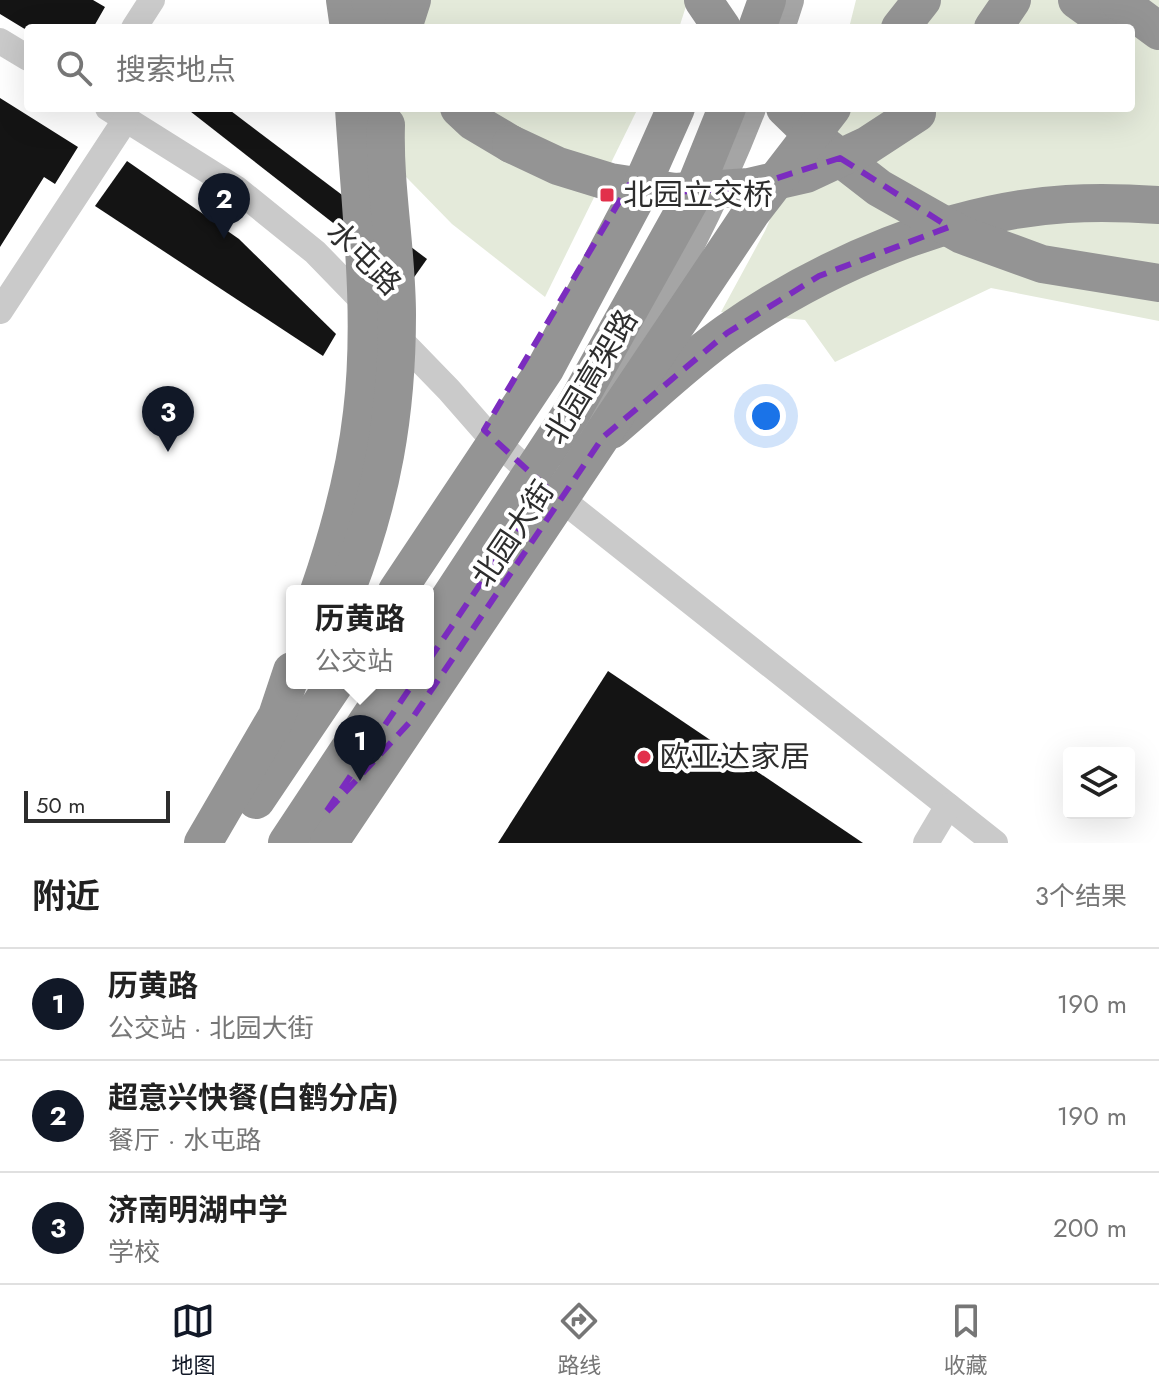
<!DOCTYPE html>
<html lang="zh">
<head>
<meta charset="utf-8">
<style>
  body { margin:0; font-family:Jost,"Noto Sans SC",sans-serif; background:#f2f2f2; color:#222 }
  .controls { position:absolute; right:24px; bottom:24px; display:grid; overflow:hidden; border-radius:8px; box-shadow:0 8px 32px #0002 }
  .controls button { width:72px; height:72px; display:grid; place-items:center; padding:0; border:0; border-bottom:2px solid #e0e0e0; background:#fff; color:#222; font:40px sans-serif }
  .scale { position:absolute; left:24px; bottom:20px; width:146px; box-sizing:border-box; padding-left:8px; border:4px solid #2d2d2d; border-top:0; font-size:22px; line-height:28px; white-space:nowrap; color:#2d2d2d; -webkit-text-stroke:6px #fff; paint-order:stroke }
  .you { position:absolute; left:766px; top:416px; width:28px; height:28px; margin:-20px; border:6px solid #fff; border-radius:50%; background:#1a73e8; box-shadow:0 0 0 12px #1a73e833 }
  .badge { display:grid; place-items:center; width:52px; height:52px; border-radius:50%; background:#111827; color:#fff; font-size:26px; font-weight:700 }
  .pin { position:absolute; translate:-50% -66px; filter:drop-shadow(0 2px 4px #0008) }
  .pin::after { content:''; position:absolute; top:42px; width:28px; height:24px; background:inherit; clip-path:polygon(0 0,100% 0,50% 100%) }
  .popup { position:absolute; left:286px; top:585px; width:148px; height:104px; box-sizing:border-box; display:grid; place-content:center; border-radius:8px; background:#fff; filter:drop-shadow(0 2px 6px #0005); font-size:26px; white-space:nowrap; color:#767676 }
  .popup b { font-size:30px; color:#222 }
  .popup::after { content:''; position:absolute; left:50%; top:100%; margin-left:-16px; border:16px solid transparent; border-top-color:#fff }
  .list { margin:0; padding:0; list-style:none }
  h2 { display:flex; justify-content:space-between; align-items:center; height:104px; margin:0; padding:0 32px; font-size:34px }
  h2 small { font-size:26px; font-weight:400; color:#767676 }
  .list li { display:grid; grid-template-columns:52px 1fr auto; gap:24px; align-items:center; box-sizing:border-box; height:112px; padding:0 32px; border-top:2px solid #e0e0e0 }
  .list b { display:block; font-size:30px; white-space:nowrap }
  .list p { margin:0; font-size:26px; white-space:nowrap; color:#767676 }
  .list em { font-size:26px; font-style:normal; color:#767676 }
  .icon { flex:none; width:44px; height:44px; fill:none; stroke:currentColor; stroke-width:2; stroke-linecap:round; stroke-linejoin:round }
  .map { position:relative; flex:none; width:1159px; height:843px; overflow:hidden }
  .search { position:absolute; background:#fff; box-shadow:0 8px 32px #0002; left:24px; right:24px; top:24px; height:88px; display:flex; align-items:center; gap:20px; box-sizing:border-box; padding:0 28px; border-radius:8px; color:#767676; font-size:30px }
  .sheet { height:440px; background:#fff }
  nav { display:flex; justify-content:space-around; align-items:center; box-sizing:border-box; height:112px; border-top:2px solid #e0e0e0; background:#fff; font-size:22px; color:#767676 }
  nav a { display:grid; justify-items:center; gap:4px }
  nav .on { color:#111827 }
  .map>svg:first-child { display:block }
  .green { fill:#e4eada }
  .building { fill:#141414 }
  .lines { fill:none; stroke-linecap:round; stroke-linejoin:round }
  .minor { stroke:#cacaca; stroke-width:26 }
  .major { stroke:#a5a5a5; stroke-width:34 }
  .highway { stroke:#949494; stroke-width:38 }
  .highway-bridge { stroke:#949494; stroke-width:38 }
  .marked { fill:none; stroke:#7b2cbf; stroke-width:6; stroke-dasharray:16 10; stroke-linejoin:round }
  .poi-dot { fill:#e2304b; stroke:#fff; stroke-width:3 }
  .labels { text-anchor:middle; stroke-width:8; stroke-linejoin:round; paint-order:stroke }
  .poi-label { font-size:30px; fill:#2d2d2d; stroke:#fff; text-anchor:start }
  .street-label { font-size:30px; fill:#2d2d2d; stroke:#fff }
</style>
</head>
<body>
<div class="map">
<svg width="1159" height="843" viewBox="0 0 1159 843">
  <rect width="100%" height="100%" fill="#fff"/>
  <g class="green">
    <polygon points="364,0 688,0 679,28 365,28"/>
    <polygon points="856,0 1159,0 1159,321 991,288 835,362 805,320 721,312 765,231 819,108 1131,108 1131,28 849,28"/>
    <polygon points="368,108 638,108 545,297 452,224 369,139"/>
  </g>
  <g class="building">
    <polygon points="0,0 93,0 105,7 93,28 28,28 28,31 0,14"/>
    <polygon points="0,98 78,147 55,184 44,177 0,247"/>
    <polygon points="186,108 227,108 427,259 410,283"/>
    <polygon points="127,161 239,239 336,334 323,356 95,206"/>
    <polygon points="608,671 863,843 498,843"/>
  </g>
  <g class="lines">
    <g class="minor">
      <polyline points="134,28 152,0"/>
      <polyline points="0,41 28,58"/>
      <polyline points="108,108 237,189 315,252 449,390 484,430 546,487 995,843"/>
      <polyline points="0,311 126,119"/>
      <polyline points="926,843 948,806"/>
    </g>
    <g class="major">
      <polyline points="778,28 787,0"/>
      <path d="M569,450C638,341 702,229 749,108"/>
      <polyline points="428,659 462,610"/>
    </g>
    <g class="highway">
      <polyline points="345,0 349,28"/>
      <polyline points="370,0 386,28"/>
      <polyline points="1077,0 1116,28"/>
      <polyline points="1117,0 1159,31"/>
      <polyline points="403,28 412,0"/>
      <polyline points="757,28 767,0"/>
      <polyline points="900,28 922,0"/>
      <polyline points="993,28 1012,0"/>
      <polyline points="459,108 474,122 511,144"/>
      <path d="M611,430C649,398 687,361 728,332C824,265 950,211 1067,204C1098,202 1129,203 1159,205"/>
      <polyline points="256,800 335,683"/>
      <polyline points="203,843 277,716 292,671"/>
      <polyline points="287,843 393,683"/>
    </g>
    <g class="highway-bridge">
      <polyline points="703,0 722,28"/>
      <polyline points="785,108 821,143 879,188 962,235 1042,264 1159,283"/>
      <polyline points="511,144 558,166 610,182 675,192 749,187 806,174 868,145 917,113"/>
      <path d="M319,591C339,533 355,475 362,413C374,314 360,207 354,108"/>
      <path d="M346,591C382,498 397,414 397,315C397,251 384,188 386,125"/>
      <polyline points="397,591 545,369 636,198 676,108"/>
      <polyline points="428,631 572,412 689,202 727,108"/>
      <polyline points="329,843 751,213 832,108"/>
    </g>
  </g>
  <path class="marked" d="M840,158L949,227L819,276L727,333L603,437L409,723L324,815L546,487L484,430L629,185L675,192L749,187Z"/>
  <g class="poi-dot">
    <rect x="599" y="187" width="16" height="16" rx="4"/>
    <circle cx="644" cy="757" r="8"/>
  </g>
  <g class="labels">
    <g class="poi-label">
      <text x="623" y="205">北园立交桥</text>
      <text x="660" y="767">欧亚达家居</text>
    </g>
    <g class="street-label">
      <text transform="translate(364 258) rotate(45)" y="10">水屯路</text>
      <text transform="translate(591 377) rotate(-59)" y="10">北园高架路</text>
      <text transform="translate(513 534) rotate(-56)" y="10">北园大街</text>
    </g>
  </g>
</svg>
<div class="controls">
<button><svg class="icon" aria-label="layers" viewBox="0 0 24 24"><path d="M12 4l9 5-9 5-9-5zM3 14l9 5 9-5"/></svg></button>
</div>
<div class="scale">50 m</div>
<div class="you"></div>
<div class="pin badge" style="left:360px;top:781px">1</div>
<div class="popup"><b>历黄路</b>公交站</div>
<div class="pin badge" style="left:224px;top:239px">2</div>
<div class="pin badge" style="left:168px;top:452px">3</div>
<div class="search"><svg class="icon" aria-label="search" viewBox="0 0 24 24"><circle cx="10" cy="10" r="6"/><path d="M15 15l6 6"/></svg>搜索地点</div>
</div>
<section class="sheet">
<h2>附近<small>3个结果</small></h2>
<ul class="list">
<li><span class="badge">1</span><div><b>历黄路</b><p>公交站 · 北园大街</p></div><em>190 m</em></li>
<li><span class="badge">2</span><div><b>超意兴快餐(白鹤分店)</b><p>餐厅 · 水屯路</p></div><em>190 m</em></li>
<li><span class="badge">3</span><div><b>济南明湖中学</b><p>学校</p></div><em>200 m</em></li>
</ul>
</section>
<nav>
<a class="on"><svg class="icon" aria-label="map" viewBox="0 0 24 24"><path d="M3 6l6-2 6 2 6-2v14l-6 2-6-2-6 2zM9 4v14M15 6v14"/></svg>地图</a>
<a><svg class="icon" aria-label="directions" viewBox="0 0 24 24"><path d="M12 3l9 9-9 9-9-9zM9 14v-3h6M13 9l2 2-2 2"/></svg>路线</a>
<a><svg class="icon" aria-label="saved" viewBox="0 0 24 24"><path d="M7 4h10v16l-5-4-5 4z"/></svg>收藏</a>
</nav>
</body>
</html>
